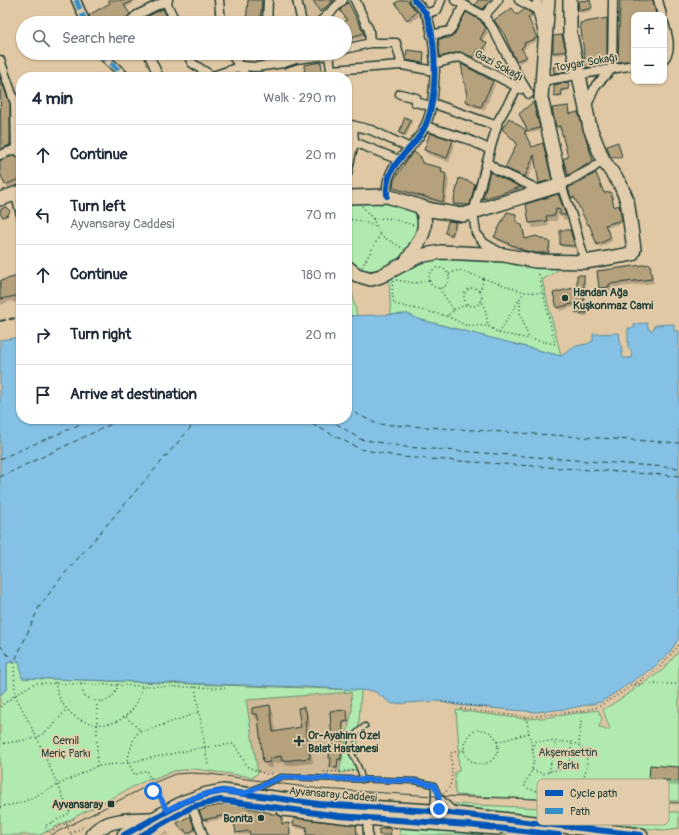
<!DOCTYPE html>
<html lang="en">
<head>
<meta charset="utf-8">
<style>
  body { margin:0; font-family:Pangolin,sans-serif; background:#f6f6f7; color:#1f2937 }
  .controls { position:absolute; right:12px; top:12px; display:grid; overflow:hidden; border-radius:8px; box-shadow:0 1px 3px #0004 }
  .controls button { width:36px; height:36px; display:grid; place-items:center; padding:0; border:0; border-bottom:1px solid #e0e1e3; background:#fff; color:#1f2937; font:20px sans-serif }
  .stop { position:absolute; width:12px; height:12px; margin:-9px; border:3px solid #1a73e8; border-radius:50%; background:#fff }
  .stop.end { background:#1a73e8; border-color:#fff; box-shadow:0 1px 4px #0008 }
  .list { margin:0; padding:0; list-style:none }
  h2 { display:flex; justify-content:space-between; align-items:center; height:52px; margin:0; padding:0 16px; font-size:17px }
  h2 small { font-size:13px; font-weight:400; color:#747a83 }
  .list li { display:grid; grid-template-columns:26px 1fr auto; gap:12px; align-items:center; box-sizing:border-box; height:60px; padding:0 16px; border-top:1px solid #e0e1e3 }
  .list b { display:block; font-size:15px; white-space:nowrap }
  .list p { margin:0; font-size:13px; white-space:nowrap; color:#747a83 }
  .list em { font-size:13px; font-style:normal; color:#747a83 }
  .icon { flex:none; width:22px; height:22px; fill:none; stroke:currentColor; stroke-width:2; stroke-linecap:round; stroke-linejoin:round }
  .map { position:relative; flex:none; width:679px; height:835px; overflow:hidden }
  .search { position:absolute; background:#fff; box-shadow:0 1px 3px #0004; left:16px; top:16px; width:336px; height:44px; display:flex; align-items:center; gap:10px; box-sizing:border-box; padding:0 14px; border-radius:22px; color:#747a83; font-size:15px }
  .panel { position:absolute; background:#fff; box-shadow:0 1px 3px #0004; left:16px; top:72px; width:336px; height:352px; border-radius:16px }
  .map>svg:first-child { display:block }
  .built { fill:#d0b996 }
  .green { fill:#b1eaaf; stroke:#689472 }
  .water { fill:#84c1e4; stroke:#5c8c9e }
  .shadow { fill:#0003 }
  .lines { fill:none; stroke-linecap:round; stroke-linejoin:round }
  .ferry { stroke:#24443d; stroke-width:1; stroke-dasharray:5 4; stroke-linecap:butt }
  .building { fill:#b6a17d; stroke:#1f3d34 }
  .lane-casing { stroke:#1f3d34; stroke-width:7 }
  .street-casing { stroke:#1f3d34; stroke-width:11 }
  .primary-casing { stroke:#1f3d34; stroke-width:16 }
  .path { stroke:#1f3d34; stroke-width:1.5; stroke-dasharray:1 3; stroke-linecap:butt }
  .lane { stroke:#e1cdac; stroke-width:4 }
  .street { stroke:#e1cdac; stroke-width:8 }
  .primary { stroke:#e1cdac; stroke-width:13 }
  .tram { stroke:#1f3d34; stroke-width:1 }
  .rail { stroke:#1f3d34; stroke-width:2; stroke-dasharray:6 3; stroke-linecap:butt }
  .quiet { stroke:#378ec5; stroke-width:5; stroke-dasharray:10 5; stroke-linecap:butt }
  .cycleway-casing { stroke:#e1cdac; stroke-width:8 }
  .cycleway { stroke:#0057b8; stroke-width:6 }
  .route { stroke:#1a73e8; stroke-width:5 }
  .poi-dot { fill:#1f3d34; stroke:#e1cdac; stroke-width:1.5 }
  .labels { text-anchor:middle; stroke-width:3.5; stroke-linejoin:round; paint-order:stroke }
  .street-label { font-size:11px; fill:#1f3d34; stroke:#e1cdac }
  .poi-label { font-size:11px; font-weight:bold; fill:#1f3d34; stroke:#e1cdac; text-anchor:start }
  .park-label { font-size:11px; fill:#26463a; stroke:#e1cdac }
  .key { fill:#e1cdac; stroke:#a7a288; stroke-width:1 }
  .key-label { font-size:11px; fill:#1f3d34 }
</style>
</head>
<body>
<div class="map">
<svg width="679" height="835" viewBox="0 0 679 835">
  <rect width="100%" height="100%" fill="#e1c8a4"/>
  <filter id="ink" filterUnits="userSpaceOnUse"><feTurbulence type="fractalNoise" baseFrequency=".025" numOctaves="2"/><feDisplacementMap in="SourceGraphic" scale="8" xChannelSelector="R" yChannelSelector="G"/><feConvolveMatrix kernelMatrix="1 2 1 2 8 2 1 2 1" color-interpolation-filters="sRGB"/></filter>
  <g filter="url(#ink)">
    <g class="built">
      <polygon points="301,0 339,0 315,23 305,23"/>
      <polygon points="351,692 352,710 339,773 258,773 246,700"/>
    </g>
    <g class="green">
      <path d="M347,201C369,200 404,202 421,217C419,222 418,229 416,235C403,262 373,285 347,259Z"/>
      <polygon points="504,255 561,268 542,280 561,356 418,319 408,314 391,315 389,281 406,262 419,256"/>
      <polygon points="347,283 351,288 357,316 347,316"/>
      <polygon points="679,651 679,801 553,800 457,795 455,793 455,772 459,771 458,753 461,752 459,748 456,710 525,719 543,718 598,710 602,719 599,727 606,730 610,729 603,710 634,690 634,686 639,686 662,671"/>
      <polygon points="19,661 23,678 361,690 356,770 339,773 352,710 351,692 246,700 258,773 253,777 194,769 174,771 153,780 152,777 40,835 0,835 0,695 7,689 7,663"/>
      <polygon points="454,804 632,812 679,812 679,828 664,830 462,811"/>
      <polygon points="399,827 431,828 507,835 400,835"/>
    </g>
    <polygon class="water" points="408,314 418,319 561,356 576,346 587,344 593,341 593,334 619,333 623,358 632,358 631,350 628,348 628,328 635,328 634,324 647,323 649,330 653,330 655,325 674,324 674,331 679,331 679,638 670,652 653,668 601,702 567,709 535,712 456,705 437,701 392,704 374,691 306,687 22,678 19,661 7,663 7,689 0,695 0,340 21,337 21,419 347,419 347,316"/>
    <g class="shadow">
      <polygon points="110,0 130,0 133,4 125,8 131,17 125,23 93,23 111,3"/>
      <polygon points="249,0 264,0 263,23 247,23"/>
      <polygon points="314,0 339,0 323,16"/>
      <polygon points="404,0 406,0 419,16 410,23 399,7"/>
      <polygon points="479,0 494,0 484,11 476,5"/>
      <polygon points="589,0 592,11 581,13 579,2"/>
      <polygon points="621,0 658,0 655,3 657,15 634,15 634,64 621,67 619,62"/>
      <polygon points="348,4 365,37 347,42 345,39 344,23 348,21"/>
      <polygon points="163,10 168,20 160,21 161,23 153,23"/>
      <polygon points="531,15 532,18 529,20 537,41 525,46 526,48 522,51 527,60 519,63 506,36 517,16"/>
      <polygon points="606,19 608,22 608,67 588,71 586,68"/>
      <polygon points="485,29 488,33 482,42 488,48 484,54 480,52 475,61 443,60 441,56 449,39"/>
      <polygon points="562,36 566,54 555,55 554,53"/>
      <polygon points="424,53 424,65 409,62 407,60"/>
      <polygon points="321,63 324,77 306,77"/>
      <polygon points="562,66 564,74 556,75 554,68"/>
      <polygon points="0,76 11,109 12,150 0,151"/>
      <polygon points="493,81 495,85 484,111 468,105 466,101 468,96"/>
      <polygon points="568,83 570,90 561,92 562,97 556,98 555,85"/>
      <polygon points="534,106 540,131 531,133 521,114"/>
      <polygon points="568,107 571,114 578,113 581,118 595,166 572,179 564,160 569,158 562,131 560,131 557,126"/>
      <polygon points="510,119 526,132 528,135 525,135 532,148 543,144 553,183 542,187 536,159 527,180 509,172 506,168 517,145 503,129"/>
      <polygon points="411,121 412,123 406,137 401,135 400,133"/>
      <polygon points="452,141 455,145 449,162 427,154 425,150"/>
      <polygon points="618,143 622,159 613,159 611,156"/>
      <polygon points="420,158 423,164 442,169 449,180 445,207 397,193 394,188"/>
      <polygon points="21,161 21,185 9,190 0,170 0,162"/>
      <polygon points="479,165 481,168 479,176 477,173"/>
      <polygon points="491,173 520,188 522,191 486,202 484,198"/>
      <polygon points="475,185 477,189 472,208 456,208 454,204"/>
      <polygon points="570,188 612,195 614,208 618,207 620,209 623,223 605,228 612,241 600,247 591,227 576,200 574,200 572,198"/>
      <polygon points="558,195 568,220 564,220 561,215 558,215 557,221 548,221 549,226 533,228 530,223 527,205"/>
      <polygon points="515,215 518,223 524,230 526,240 549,243 551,247 549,257 526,253 498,241 495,237"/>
      <polygon points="455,223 457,225 453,237 448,236 446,233"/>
      <polygon points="570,231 571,234 575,248 562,247 561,244"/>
      <polygon points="650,265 654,283 611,288 611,291 602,292 600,288"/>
      <polygon points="21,276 21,301 13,303 12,301 0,305 0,282"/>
      <polygon points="583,276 585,280 585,305 588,309 588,316 579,316 577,306 560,311 555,294 578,288"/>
      <polygon points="270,706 273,712 276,733 302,728 303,708 305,711 309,716 310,727 308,727 313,763 286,766 284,762 272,764 273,768 268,768 264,762 260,719 257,720 253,714"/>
      <polygon points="347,711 349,723 344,724 342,761 339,761 338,770 333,769 330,758"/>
      <polygon points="651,766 679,768 679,786 653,785 650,779"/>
      <polygon points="240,807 281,818 283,825 288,824 290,827 291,835 239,835 235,819 228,820 227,818 206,822 204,819"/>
      <polygon points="191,820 195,832 189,835 186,831 184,833 179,824"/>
      <polygon points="294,825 356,826 359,835 307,835 307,830 296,828"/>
      <polygon points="167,831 169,835 160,835"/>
    </g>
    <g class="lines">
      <g class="ferry">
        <polyline points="347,409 377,424 679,443"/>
        <polyline points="305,419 312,424 360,449 401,457 679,476"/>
        <polyline points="329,419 360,439 406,447 679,468"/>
        <polyline points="0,459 92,419"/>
        <polyline points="0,477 122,419"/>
        <polyline points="0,645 14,663 39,607 61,578 198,419"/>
      </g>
    </g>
    <g class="building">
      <polygon points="108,0 135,0 124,5 130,14 121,23 91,23 89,15 110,3"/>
      <polygon points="248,0 262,0 260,23 246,23"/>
      <polygon points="313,0 334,0 320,12"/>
      <polygon points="401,0 407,0 417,12 407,20 395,3"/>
      <polygon points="478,0 491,0 483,9 475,5"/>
      <polygon points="590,0 592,8 579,11 578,1"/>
      <polygon points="620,0 653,0 656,15 634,15 634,60 618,62"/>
      <polygon points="348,2 364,33 345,39 345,21 347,20 340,10"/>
      <polygon points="512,8 517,15 525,9 531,13 532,15 528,17 537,38 524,43 525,45 521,48 527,57 516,61 504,34 494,20"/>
      <polygon points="163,9 167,17 160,19 162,23 152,23 148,16"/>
      <polygon points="466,12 480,20 486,28 480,39 487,43 482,51 478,49 473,57 459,52 440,57 438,39 449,38 454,35"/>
      <polygon points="607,18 607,64 586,68 580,23"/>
      <polygon points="562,35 566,51 553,53 553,36"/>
      <polygon points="407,50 424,52 423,63 406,60"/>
      <polygon points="321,62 323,77 305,77 304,65"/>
      <polygon points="461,64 493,81 481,107 465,101 467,96"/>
      <polygon points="562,65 564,72 554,73 553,67"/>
      <polygon points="0,77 10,104 10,145 1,149"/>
      <polygon points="568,82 569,89 561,90 562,95 554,96 554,85"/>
      <polygon points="533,102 540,128 528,131 519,114"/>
      <polygon points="569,106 570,114 578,112 593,161 568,175 563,159 568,157 560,126 556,127 552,108"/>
      <polygon points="405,117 411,120 404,135 399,133"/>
      <polygon points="509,118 527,131 524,132 532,147 543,143 552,180 539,183 534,155 525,177 505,168 517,143 502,129"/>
      <polygon points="430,133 453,140 447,158 424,150"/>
      <polygon points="618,142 622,157 610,157 607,146"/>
      <polygon points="414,152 421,157 422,163 442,168 441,172 446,174 443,202 393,188 394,180 407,160"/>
      <polygon points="15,155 21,159 21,178 5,185 0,173 0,160"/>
      <polygon points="490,171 495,175 521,187 483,199"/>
      <polygon points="596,173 604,193 611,192 614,207 619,205 622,220 605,225 611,238 597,245 589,224 588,225 574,197 571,198 568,188"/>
      <polygon points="459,178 475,184 470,205 453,204"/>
      <polygon points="558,194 566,215 560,215 560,210 556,209 555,215 546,216 547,221 529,223 526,204"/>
      <polygon points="6,207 10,211 8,215 3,217 0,214 1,209"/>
      <polygon points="507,212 516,214 516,221 522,225 525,239 536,236 550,242 548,253 536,253 523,250 494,237"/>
      <polygon points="448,221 456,222 452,235 445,233"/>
      <polygon points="560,230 570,230 575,246 560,245"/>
      <polygon points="650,264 652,279 609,284 609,287 599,288 597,271"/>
      <polygon points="21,275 21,295 0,299 0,281"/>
      <polygon points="577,275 584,275 584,304 587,304 587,313 576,313 576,303 557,308 553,293 577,287"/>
      <polygon points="270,705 273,732 301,727 298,708 304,707 304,710 306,710 307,721 305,721 310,758 282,761 281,756 270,758 270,762 263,763 258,717 257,714 252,714 252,708"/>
      <polygon points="347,710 348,721 343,722 341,759 338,759 337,768 330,767 331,758 329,758 330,745 332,745 330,711"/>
      <polygon points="650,765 679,767 679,781 649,779"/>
      <polygon points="227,804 239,804 239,806 271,813 270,814 277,814 282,817 282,824 289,823 290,835 250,835 249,831 236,833 233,817 226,817 226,815 203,820 199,811 205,809 205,808"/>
      <polygon points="190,816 195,829 187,834 184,829 182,831 177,823"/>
      <polygon points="294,818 356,825 357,835 306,835 307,827 293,825"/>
      <polygon points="390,828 391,835 379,835 379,829"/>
    </g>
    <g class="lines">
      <defs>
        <g id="lane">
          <polyline points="14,197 21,222"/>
          <path d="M362,780C361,757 334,748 365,726"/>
          <polyline points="250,791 281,777 415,781 434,785 439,796 439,810"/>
          <polyline points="439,796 454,810"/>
          <polyline points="431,810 434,800 434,787"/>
        </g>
        <g id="street">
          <polyline points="76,0 86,23"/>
          <polyline points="219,0 221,23"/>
          <polyline points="297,0 302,23"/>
          <polyline points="355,0 369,30 370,43"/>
          <polyline points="455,0 484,16 492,27 517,74 529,94"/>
          <polyline points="519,0 537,10"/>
          <polyline points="537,0 537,10 543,34"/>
          <polyline points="658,0 662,15"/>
          <polyline points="166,2 176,23"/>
          <polyline points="425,14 437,10 441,0"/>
          <polyline points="484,16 498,0"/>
          <polyline points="128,23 137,15 168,0"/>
          <polyline points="267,23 268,0"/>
          <polyline points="319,23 343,0"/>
          <path d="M664,23C667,34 673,49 664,59"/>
          <polyline points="431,35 450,31 464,5"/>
          <polyline points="345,49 370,43 396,43 402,65 435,71"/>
          <polyline points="100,53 126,77"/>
          <polyline points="148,53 159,77"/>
          <polyline points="187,53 192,63 212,76"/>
          <path d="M231,53C236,62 242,68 246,77"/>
          <polyline points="329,55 331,70 402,65"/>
          <polyline points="0,60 15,103 16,149 21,154"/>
          <polyline points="434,64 460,57 521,89"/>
          <polyline points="612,69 613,0"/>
          <polyline points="210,77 242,66 256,67 284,63 296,59 329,55 331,53"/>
          <polyline points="542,81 634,65"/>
          <polyline points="400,94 416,98 415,102 431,106"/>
          <polyline points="432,103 497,126"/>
          <polyline points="587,105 596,85 612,69"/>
          <polyline points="347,124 371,130 410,148"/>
          <polyline points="425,126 467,139 489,149"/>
          <polyline points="354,142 399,160"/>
          <polyline points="0,155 16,149"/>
          <polyline points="487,162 497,170 542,191"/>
          <polyline points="347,174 354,142 353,126"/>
          <path d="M387,196C384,165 408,155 422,132C438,106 438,42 426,14C423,9 418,4 414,0"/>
          <polyline points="501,253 484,243 476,233 473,213 498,121 517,88"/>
          <polyline points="585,262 573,219 561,185 593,168 603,160"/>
          <polyline points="192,807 203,835"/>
          <polyline points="367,819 368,835"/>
        </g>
        <g id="primary">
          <polyline points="347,197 387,196 431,210 463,215 561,185 541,98 548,0"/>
          <polyline points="0,199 21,192"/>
          <path d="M406,262C418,244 431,229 421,207"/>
          <polyline points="347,267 357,275 371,279 381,276 419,256 441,252 504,255 535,261 585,262 632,254 634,249 627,200 620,184 603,160 590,128 570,33 570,0"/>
          <polyline points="283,809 350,817 497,828"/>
          <path d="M92,835C104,819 133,819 151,819"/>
          <polyline points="124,835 184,802 207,794 223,791 319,804 431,811 641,835"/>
        </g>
      </defs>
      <use href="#lane" class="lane-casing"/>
      <use href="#street" class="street-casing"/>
      <use href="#primary" class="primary-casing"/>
      <g class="path">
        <polyline points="362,206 373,219 380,235"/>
        <polyline points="347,219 362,221 376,227"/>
        <polyline points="373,219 388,218 414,225"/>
        <polyline points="362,267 380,235 404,249"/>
        <circle cx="439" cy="278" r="10"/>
        <polyline points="449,274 459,270 524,292 543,293"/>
        <polyline points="396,280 415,283 429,280"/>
        <polyline points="393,281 392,290 394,304 447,316 454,310 439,288"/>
        <polyline points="347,287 349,282"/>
        <circle cx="473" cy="297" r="9"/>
        <polyline points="479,291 482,286 483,278"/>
        <polyline points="481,299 485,308 488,326"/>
        <polyline points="520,301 520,313 529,339"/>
        <polyline points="454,310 467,304"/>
        <polyline points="347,313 351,316 347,316"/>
        <polyline points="447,316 465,325 488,326 499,333 555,344 538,271"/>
        <polyline points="499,333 524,292"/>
        <polyline points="14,663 15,695 37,738 70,813 45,826 48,833 66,823 71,835"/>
        <path d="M55,682C62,735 134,741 142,685"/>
        <path d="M81,684L84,696C99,705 114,704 118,684"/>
        <polyline points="635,684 679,684"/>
        <polyline points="195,687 205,747 234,744 248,767 266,774 274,773"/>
        <polyline points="442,702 490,708"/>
        <polyline points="0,707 15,695 35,683 225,688"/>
        <polyline points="461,709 526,717 582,711 598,707 657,670 679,645"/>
        <polyline points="126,717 142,732 200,712"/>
        <path d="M526,717L534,758L532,770L524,785C530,794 564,793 573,789C584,784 589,766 586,755C585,751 582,748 579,745L582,711"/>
        <polyline points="140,730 134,738 127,761 135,775 146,770 163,802"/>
        <circle cx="481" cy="747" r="17"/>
        <polyline points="497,742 529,733"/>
        <polyline points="0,744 37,738 52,727 66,710"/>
        <polyline points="533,749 536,741 571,742 579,745"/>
        <polyline points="97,766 97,702"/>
        <polyline points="532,770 545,774 550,771 565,769 569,762 572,743"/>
        <polyline points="324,772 354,771"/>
        <polyline points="549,772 555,742"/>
        <path d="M443,794C456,786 451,767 451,753L464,750"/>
        <polyline points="0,807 21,803 97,766 126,763 205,747 208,765"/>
        <polyline points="66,823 74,819"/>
        <polyline points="71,834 85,826"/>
      </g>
      <use href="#lane" class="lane"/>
      <use href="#street" class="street"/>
      <use href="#primary" class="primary"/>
      <polyline class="tram" points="51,835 153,783 175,774 190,773 210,774 320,789 435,796 679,803"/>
      <polyline class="rail" points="0,321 21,317"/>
      <g class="quiet">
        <polyline points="76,0 86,23"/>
        <polyline points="100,53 126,77"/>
      </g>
      <defs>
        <g id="cycleway">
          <path d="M387,196C384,165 408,155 422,132C438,106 438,42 426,14C423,9 418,4 414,0"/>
          <polyline points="124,835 184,802 207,794 223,791 319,804 431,811 641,835"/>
          <polyline points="142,835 192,807 220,800 339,816 469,825 559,835"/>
        </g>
      </defs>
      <use href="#cycleway" class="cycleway-casing"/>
      <use href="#cycleway" class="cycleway"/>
    </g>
  </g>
  <g class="lines" filter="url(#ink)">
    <polyline class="route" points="153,791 156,789 167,810 190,799 207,794 223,791 243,794 281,777 415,781 434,785 439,796 439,809"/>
  </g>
  <g class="poi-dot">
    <circle cx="565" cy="298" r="4"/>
    <path d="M297 735h4v4h4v4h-4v4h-4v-4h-4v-4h4z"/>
    <rect x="107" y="800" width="8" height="8" rx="2"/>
    <circle cx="261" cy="818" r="4"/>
  </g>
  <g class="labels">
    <g class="street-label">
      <text transform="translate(586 62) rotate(-10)" y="4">Toygar Sokağı</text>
      <text transform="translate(499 65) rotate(28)" y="4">Gazi Sokağı</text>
      <text transform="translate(333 794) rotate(5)" y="4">Ayvansaray Caddesi</text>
    </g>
    <g class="poi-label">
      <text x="573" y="296">Handan Ağa<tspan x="573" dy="13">Kuşkonmaz Cami</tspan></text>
      <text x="308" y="739">Or-Ayahim Özel<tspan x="308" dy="13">Balat Hastanesi</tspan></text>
      <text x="103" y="808" text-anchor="end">Ayvansaray</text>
      <text x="253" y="822" text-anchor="end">Bonita</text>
    </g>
    <g class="park-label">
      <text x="66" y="744">Cemil<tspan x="66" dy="13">Meriç Parkı</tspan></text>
      <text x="568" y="756">Akşemsettin<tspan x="568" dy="13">Parkı</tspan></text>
    </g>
  </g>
  <rect x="537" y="779" width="132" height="46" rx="6" class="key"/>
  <rect x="545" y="790" width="18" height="6" fill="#0057b8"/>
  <rect x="545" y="808" width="18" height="6" fill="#378ec5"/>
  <g class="key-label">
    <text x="570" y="797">Cycle path</text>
    <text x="570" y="815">Path</text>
  </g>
</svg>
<div class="controls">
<button>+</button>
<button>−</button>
</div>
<div class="stop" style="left:153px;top:791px"></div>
<div class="stop end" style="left:439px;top:809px"></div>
<div class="search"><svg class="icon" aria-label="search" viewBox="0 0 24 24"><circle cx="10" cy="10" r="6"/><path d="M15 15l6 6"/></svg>Search here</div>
<section class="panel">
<h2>4 min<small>Walk · 290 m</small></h2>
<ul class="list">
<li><svg class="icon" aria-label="ahead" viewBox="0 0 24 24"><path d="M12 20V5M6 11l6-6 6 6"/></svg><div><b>Continue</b></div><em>20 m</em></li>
<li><svg class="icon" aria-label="left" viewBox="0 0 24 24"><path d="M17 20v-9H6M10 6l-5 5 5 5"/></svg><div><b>Turn left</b><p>Ayvansaray Caddesi</p></div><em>70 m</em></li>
<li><svg class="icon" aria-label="ahead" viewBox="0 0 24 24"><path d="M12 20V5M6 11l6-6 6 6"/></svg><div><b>Continue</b></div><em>180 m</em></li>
<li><svg class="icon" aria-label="right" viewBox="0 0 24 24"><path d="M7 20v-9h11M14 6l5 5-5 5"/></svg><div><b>Turn right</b></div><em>20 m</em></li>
<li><svg class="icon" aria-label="arrive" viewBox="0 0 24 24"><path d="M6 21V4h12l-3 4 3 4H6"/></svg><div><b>Arrive at destination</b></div></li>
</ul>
</section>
</div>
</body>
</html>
